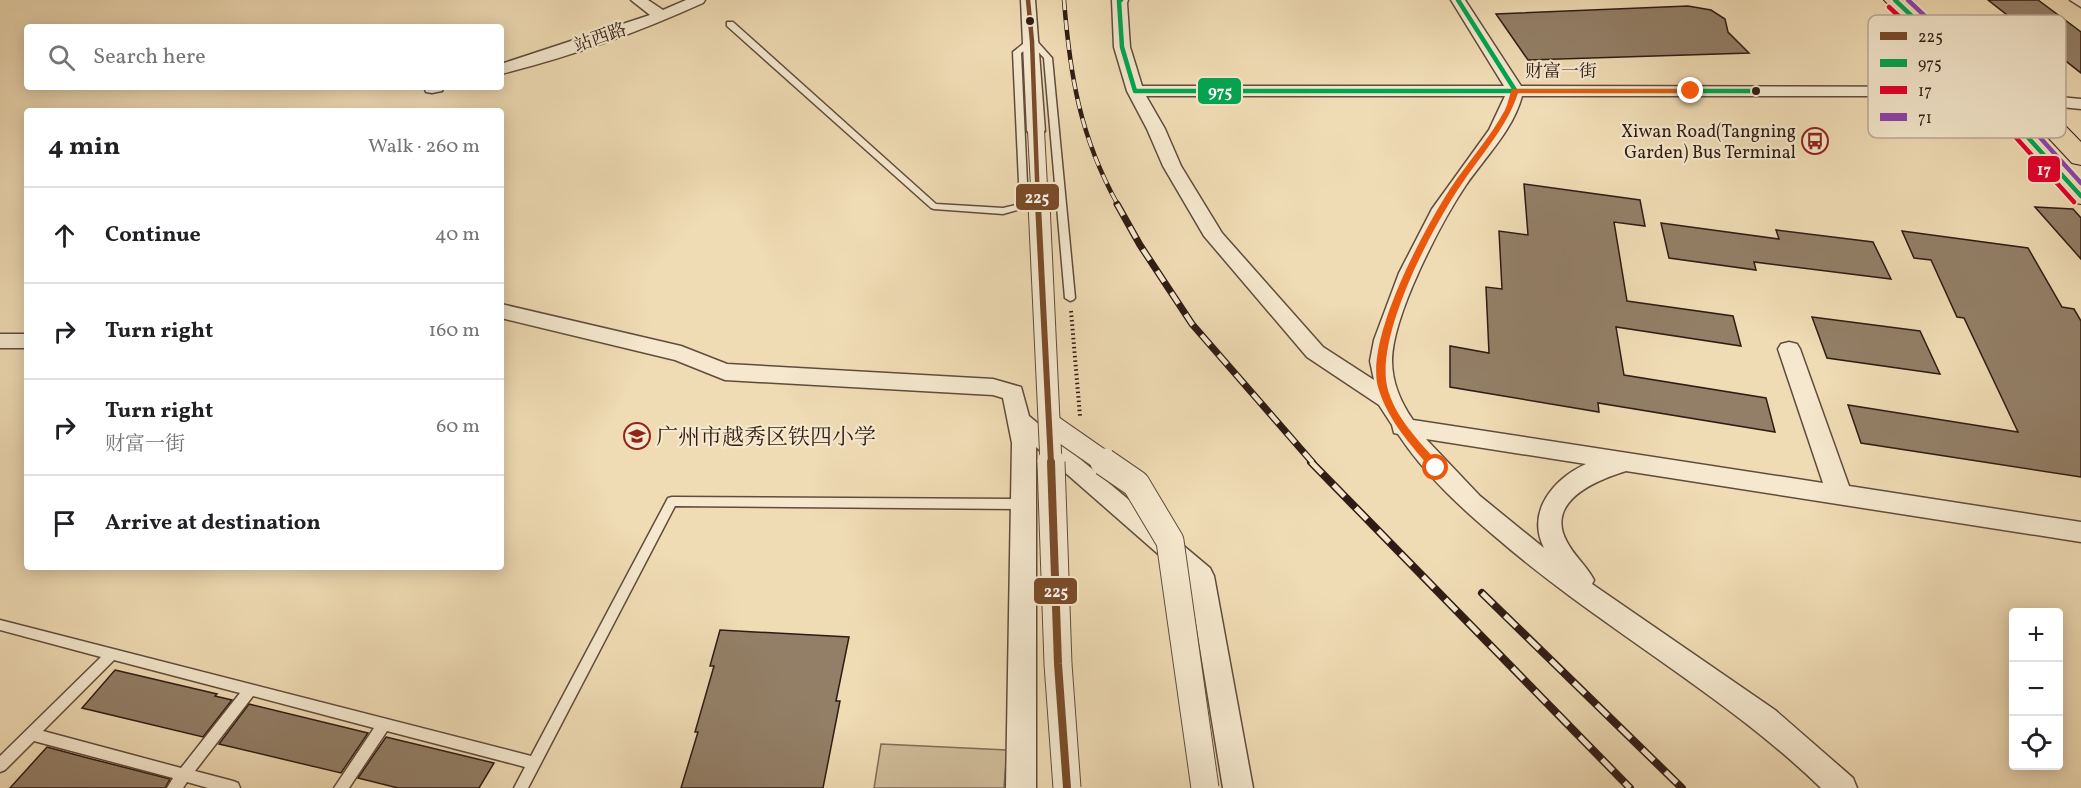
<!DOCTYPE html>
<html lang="en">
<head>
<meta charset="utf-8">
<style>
  body { margin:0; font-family:Vollkorn,"Noto Serif SC",serif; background:#f2f2f2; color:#202124 }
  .controls { position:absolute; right:18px; bottom:18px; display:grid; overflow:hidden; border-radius:6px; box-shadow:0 3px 15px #0003 }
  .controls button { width:54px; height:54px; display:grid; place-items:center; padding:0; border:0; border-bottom:2px solid #e0e0e0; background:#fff; color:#202124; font:30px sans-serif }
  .stop { position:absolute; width:18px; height:18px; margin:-14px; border:4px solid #ea580c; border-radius:50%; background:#fff }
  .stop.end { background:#ea580c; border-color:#fff; box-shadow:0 2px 6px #0008 }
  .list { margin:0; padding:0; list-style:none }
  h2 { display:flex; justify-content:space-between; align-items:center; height:78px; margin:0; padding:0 24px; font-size:26px }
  h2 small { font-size:20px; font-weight:400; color:#757577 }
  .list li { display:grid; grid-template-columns:39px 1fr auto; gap:18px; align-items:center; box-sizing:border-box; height:96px; padding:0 24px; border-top:2px solid #e0e0e0 }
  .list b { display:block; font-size:22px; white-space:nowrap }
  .list p { margin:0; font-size:20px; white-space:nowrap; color:#757577 }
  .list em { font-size:20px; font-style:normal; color:#757577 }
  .icon { flex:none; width:33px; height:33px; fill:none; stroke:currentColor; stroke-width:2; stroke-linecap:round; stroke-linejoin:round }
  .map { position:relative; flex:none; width:2081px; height:788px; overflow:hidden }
  .search { position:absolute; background:#fff; box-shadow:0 3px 15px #0003; left:24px; top:24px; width:480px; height:66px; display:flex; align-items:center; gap:15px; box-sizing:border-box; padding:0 21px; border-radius:6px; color:#757577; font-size:22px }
  .panel { position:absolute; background:#fff; box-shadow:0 3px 15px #0003; left:24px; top:108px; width:480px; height:462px; border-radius:6px }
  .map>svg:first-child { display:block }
  .green { fill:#cfbb99; stroke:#806c56; stroke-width:1.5 }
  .building { fill:#937f67; stroke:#301c14; stroke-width:1.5 }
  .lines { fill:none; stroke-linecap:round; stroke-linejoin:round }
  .lane-casing { stroke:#604c3c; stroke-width:3 }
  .street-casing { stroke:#604c3c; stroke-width:3 }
  .primary-casing { stroke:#301c14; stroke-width:2 }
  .path { stroke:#301c14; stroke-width:4; stroke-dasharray:1.5 3; stroke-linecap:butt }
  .lane { fill:#f5e8ce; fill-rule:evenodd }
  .street { fill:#f5e8ce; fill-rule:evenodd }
  .primary { fill:#efdbb4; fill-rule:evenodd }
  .rail-far2-casing { stroke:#301c14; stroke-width:4.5 }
  .rail-far1-casing { stroke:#301c14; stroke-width:7 }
  .rail-casing { stroke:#301c14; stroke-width:8 }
  .rail-far2 { stroke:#f5e8ce; stroke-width:3; stroke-dasharray:10; stroke-linecap:butt }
  .rail-far1 { stroke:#f5e8ce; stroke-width:4.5; stroke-dasharray:13; stroke-linecap:butt }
  .rail { stroke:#f5e8ce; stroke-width:5; stroke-dasharray:16; stroke-linecap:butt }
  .street-bridge-far2-casing { stroke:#604c3c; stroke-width:18; stroke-linecap:butt }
  .street-bridge-far1-casing { stroke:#604c3c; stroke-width:23; stroke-linecap:butt }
  .street-bridge-casing { stroke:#604c3c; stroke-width:29; stroke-linecap:butt }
  .street-bridge-far2 { stroke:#f5e8ce; stroke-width:16 }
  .street-bridge-far1 { stroke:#f5e8ce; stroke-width:21 }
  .street-bridge { stroke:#f5e8ce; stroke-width:27 }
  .bus-1-far2-casing { stroke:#f5e8ce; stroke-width:8 }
  .bus-1-far1-casing { stroke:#f5e8ce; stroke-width:10 }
  .bus-1-casing { stroke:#f5e8ce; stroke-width:12 }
  .bus-2-casing { stroke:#f5e8ce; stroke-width:8 }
  .bus-3-casing { stroke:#f5e8ce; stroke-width:8 }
  .bus-4-casing { stroke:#f5e8ce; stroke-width:8 }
  .bus-1-far2 { stroke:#7a4b2a; stroke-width:4.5 }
  .bus-1-far1 { stroke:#7a4b2a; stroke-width:6 }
  .bus-1 { stroke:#7a4b2a; stroke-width:8 }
  .bus-2 { stroke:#00a651; stroke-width:4.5 }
  .bus-3 { stroke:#e4002b; stroke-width:4.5 }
  .bus-4 { stroke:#8e44ad; stroke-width:4.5 }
  .route { fill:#ea580c }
  .bus-dot { fill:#301c14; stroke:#f5e8ce; stroke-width:2 }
  .labels { text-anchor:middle; stroke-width:4.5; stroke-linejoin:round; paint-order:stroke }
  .far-street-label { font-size:18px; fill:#301c14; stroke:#f5e8ce }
  .far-poi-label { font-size:18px; fill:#301c14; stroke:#f5e8ce; text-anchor:end }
  .poi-label { font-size:22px; fill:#301c14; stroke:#f5e8ce; text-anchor:start }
  .key { fill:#f5e8ce; stroke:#baab96; stroke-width:1.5 }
  .key-label { font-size:16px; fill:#301c14 }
  .line-badge { stroke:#f5e8ce; stroke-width:2 }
  .badge-label { font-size:16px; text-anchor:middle; font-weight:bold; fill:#fff }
</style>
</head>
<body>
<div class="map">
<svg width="2081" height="788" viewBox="0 0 2081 788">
  <rect width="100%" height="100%" fill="#efdbb4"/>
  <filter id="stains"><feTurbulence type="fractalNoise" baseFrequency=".00333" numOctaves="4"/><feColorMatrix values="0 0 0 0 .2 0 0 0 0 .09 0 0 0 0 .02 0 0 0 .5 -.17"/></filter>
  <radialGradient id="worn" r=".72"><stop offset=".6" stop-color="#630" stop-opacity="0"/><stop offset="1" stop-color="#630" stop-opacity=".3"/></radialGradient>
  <polygon class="green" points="881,744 1007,750 1004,788 874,788"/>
  <g class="building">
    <polygon points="1988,0 2038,0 2081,32 2081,73"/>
    <polygon points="1688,6 1711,10 1725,19 1728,32 1749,53 1528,60 1496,14"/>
    <polygon points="1524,184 1640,200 1645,226 1614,222 1627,301 1733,316 1741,346 1616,327 1624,375 1766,398 1775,432 1598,403 1599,412 1450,387 1450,346 1489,353 1486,287 1502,289 1499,231 1528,235"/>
    <polygon points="2035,207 2073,209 2081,218 2081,259"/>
    <polygon points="1661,223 1779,239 1776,230 1873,242 1891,279 1754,262 1756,270 1669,258"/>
    <polygon points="1902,231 2028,248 2062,307 2074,309 2081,321 2081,477 1861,443 1848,405 2018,432 1964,318 1957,317 1931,260 1914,258"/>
    <polygon points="1812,317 1920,331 1940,374 1827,358"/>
    <polygon points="720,630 849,637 836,701 840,701 823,788 681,788 698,732 695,732 714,666 710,666"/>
    <polygon points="115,670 217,694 215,696 232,700 203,737 82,708"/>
    <polygon points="249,704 368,733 341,773 219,744"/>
    <polygon points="386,737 494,763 479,788 398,788 358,778"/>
    <polygon points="47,747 84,757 170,779 165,788 10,788"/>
  </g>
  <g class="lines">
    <defs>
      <g id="lane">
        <polygon points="727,22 733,22 936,204 1003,208 1020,204 1013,52 1029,39 1035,39 1052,58 1075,298 1073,300 1070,301 1065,298 1044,58 1032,45 1021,53 1028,205 1027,207 1003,214 934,209 931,208 727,26"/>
        <path d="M672,497L1024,499L1028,501L1030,504L1028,507L1024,509L675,506L528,788H514L525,767L387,731L349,788H334L374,728L253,696L195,771L233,781L238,783L240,788H208L187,782L183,788H167L173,778L34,741L5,770L0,772V756L101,657L0,630V620L531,756L668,498ZM114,660L240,693L181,768L43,731Z"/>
      </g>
      <g id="street">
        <path d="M631,0H648L663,10L686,0H705L703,3C639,32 570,57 501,74V64L650,15Z"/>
        <polygon points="1021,0 1035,0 1045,131 1042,135 1030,135 1027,131"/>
        <path d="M1112,0H1128L1127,3L1130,47L1142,86H1504L1451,0H1465L1521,86L1994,87L1996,91L1994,95L1988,96H1522C1513,130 1486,156 1466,185C1441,222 1392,316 1392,361C1392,382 1401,403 1413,420L1823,483L1778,349L1781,344L1789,342L1797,344L1800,349L1849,486L2081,522V542L1626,471C1597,480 1544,501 1567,542C1574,556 1587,566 1594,580L1592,584L1775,710L1853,778L1857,788H1821C1723,693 1601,628 1498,539C1461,508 1425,475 1398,434L1394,433L1392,425L1379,405L1307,357L1204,236L1163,166L1147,129L1127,91L1114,47ZM1146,96H1505L1489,130L1432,209L1399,273L1374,340L1370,361L1374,380L1323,347L1222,233L1181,166L1165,129ZM1426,439L1586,464C1553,479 1526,512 1544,548L1480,496Z"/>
        <polygon points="2070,0 2081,0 2081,7"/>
        <polygon points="424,87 444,87 442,91 432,93 426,92"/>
        <polygon points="2027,94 2081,99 2081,109 2021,103 2019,99 2021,95"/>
        <polygon points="501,304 681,346 727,364 993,379 1021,387 1029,416 1210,568 1214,576 1253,788 1223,788 1189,581 1036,447 1036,788 1006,788 1012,443 1003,398 993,395 725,380 675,360 501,318"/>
        <rect x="0" y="334" width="27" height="14"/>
      </g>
      <g id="primary">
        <polygon points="1884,0 1908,0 1963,52 2081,180 2081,204 2071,202 1947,62"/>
        <polygon points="1991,56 1999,58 2081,142 2081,165 2072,163 1983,68 1979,63 1983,58"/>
      </g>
    </defs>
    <use href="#lane" class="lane-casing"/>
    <use href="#street" class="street-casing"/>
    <use href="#primary" class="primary-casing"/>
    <polyline class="path" points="1071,311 1080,416"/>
    <use href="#lane" class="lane"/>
    <use href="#street" class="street"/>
    <use href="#primary" class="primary"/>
    <defs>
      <path id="rail-far2" d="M1064,0C1070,76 1080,137 1118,205"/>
      <polyline id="rail-far1" points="1117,204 1140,245 1192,324 1313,463"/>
      <g id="rail">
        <polyline points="1311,462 1630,788"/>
        <polyline points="1482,593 1682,788"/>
      </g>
    </defs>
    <use href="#rail-far2" class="rail-far2-casing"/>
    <use href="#rail-far1" class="rail-far1-casing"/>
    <use href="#rail" class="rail-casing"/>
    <use href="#rail-far2" class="rail-far2"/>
    <use href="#rail-far1" class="rail-far1"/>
    <use href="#rail" class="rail"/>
    <defs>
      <polyline id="street-bridge-far2" points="1036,131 1040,205"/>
      <g id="street-bridge-far1">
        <polyline points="1039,204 1051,463"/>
        <polyline points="1050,424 1106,463"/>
      </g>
      <g id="street-bridge">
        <polyline points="1051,462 1058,664 1067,788"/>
        <polyline points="1104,462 1136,484 1170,541 1205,788"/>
      </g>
    </defs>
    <use href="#street-bridge-far2" class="street-bridge-far2-casing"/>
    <use href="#street-bridge-far1" class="street-bridge-far1-casing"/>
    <use href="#street-bridge" class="street-bridge-casing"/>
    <use href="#street-bridge-far2" class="street-bridge-far2"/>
    <use href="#street-bridge-far1" class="street-bridge-far1"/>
    <use href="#street-bridge" class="street-bridge"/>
    <defs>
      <polyline id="bus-1-far2" points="1028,0 1032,41 1038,205"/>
      <polyline id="bus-1-far1" points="1038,204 1051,463"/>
      <polyline id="bus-1" points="1051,462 1058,664 1067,788"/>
      <g id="bus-2">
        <polyline points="1121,0 1119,1 1122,47 1135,91 1756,91"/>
        <polyline points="1458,0 1515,90"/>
        <polyline points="1895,0 1955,57 2081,196"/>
      </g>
      <polyline id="bus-3" points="1889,7 1949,63 2074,202"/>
      <polyline id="bus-4" points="1908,0 1962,51 2081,183"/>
    </defs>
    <use href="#bus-1-far2" class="bus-1-far2-casing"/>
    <use href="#bus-1-far1" class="bus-1-far1-casing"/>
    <use href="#bus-1" class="bus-1-casing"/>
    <use href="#bus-2" class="bus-2-casing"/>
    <use href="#bus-3" class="bus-3-casing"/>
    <use href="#bus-4" class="bus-4-casing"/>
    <use href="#bus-1-far2" class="bus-1-far2"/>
    <use href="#bus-1-far1" class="bus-1-far1"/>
    <use href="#bus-1" class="bus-1"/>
    <use href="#bus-2" class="bus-2"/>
    <use href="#bus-3" class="bus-3"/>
    <use href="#bus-4" class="bus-4"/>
  </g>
  <path class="route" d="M1512,89H1691L1694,91L1691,93H1518C1508,125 1482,154 1463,182C1433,225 1376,333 1387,386C1394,417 1420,442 1440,465L1441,468L1436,472L1433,471C1411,445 1388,421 1378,387C1365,339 1423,231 1450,189C1467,163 1490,138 1505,110C1508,104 1509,96 1512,89Z"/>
  <defs>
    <symbol id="bus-ring" viewBox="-11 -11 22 22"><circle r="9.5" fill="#f5e8ce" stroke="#8f2418" stroke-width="1.5"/><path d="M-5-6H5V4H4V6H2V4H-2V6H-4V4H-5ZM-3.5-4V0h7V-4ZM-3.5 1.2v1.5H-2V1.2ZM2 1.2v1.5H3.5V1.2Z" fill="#8f2418"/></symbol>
    <symbol id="school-ring" viewBox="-11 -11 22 22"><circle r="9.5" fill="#f5e8ce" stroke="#8f2418" stroke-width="1.5"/><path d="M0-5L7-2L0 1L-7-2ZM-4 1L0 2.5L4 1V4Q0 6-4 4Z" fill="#8f2418"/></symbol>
  </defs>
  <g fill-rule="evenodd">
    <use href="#bus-ring" x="1800" y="126" width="30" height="30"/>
    <use href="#school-ring" x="622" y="421" width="30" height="30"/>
  </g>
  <g class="bus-dot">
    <circle cx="1030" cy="21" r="5"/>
    <circle cx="1756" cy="91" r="5"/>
  </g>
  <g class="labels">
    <g class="far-street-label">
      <text transform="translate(600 37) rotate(-19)" y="6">站西路</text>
      <text x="1561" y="77">财富一街</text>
    </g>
    <g class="far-poi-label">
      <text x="1796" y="137">Xiwan Road(Tangning<tspan x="1796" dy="21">Garden) Bus Terminal</tspan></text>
    </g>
    <g class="poi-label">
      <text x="656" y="444">广州市越秀区铁四小学</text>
    </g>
  </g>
  <rect x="1868" y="15" width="198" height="123" rx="9" class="key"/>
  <rect x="1880" y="32" width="27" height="8" fill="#7a4b2a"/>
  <rect x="1880" y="59" width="27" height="8" fill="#00a651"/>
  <rect x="1880" y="86" width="27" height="8" fill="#e4002b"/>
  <rect x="1880" y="113" width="27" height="8" fill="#8e44ad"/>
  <g class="key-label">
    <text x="1918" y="42">225</text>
    <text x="1918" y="69">975</text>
    <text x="1918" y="96">17</text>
    <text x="1918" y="123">71</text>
  </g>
  <g class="line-badge">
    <rect x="1197" y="77" width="45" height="28" rx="6" fill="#00a651"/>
    <rect x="2027" y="155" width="34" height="28" rx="6" fill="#e4002b"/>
    <rect x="1015" y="183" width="45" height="28" rx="6" fill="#7a4b2a"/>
    <rect x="1033" y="577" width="45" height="28" rx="6" fill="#7a4b2a"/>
  </g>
  <g class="badge-label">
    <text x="1220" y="97">975</text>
    <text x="2044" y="175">17</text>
    <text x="1037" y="203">225</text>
    <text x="1056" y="597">225</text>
  </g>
  <rect width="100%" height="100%" filter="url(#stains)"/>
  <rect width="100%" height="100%" fill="url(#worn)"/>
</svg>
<div class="controls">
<button>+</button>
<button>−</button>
<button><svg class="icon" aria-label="locate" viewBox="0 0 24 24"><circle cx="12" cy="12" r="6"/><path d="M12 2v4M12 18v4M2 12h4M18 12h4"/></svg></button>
</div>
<div class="stop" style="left:1436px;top:468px"></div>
<div class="stop end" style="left:1691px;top:91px"></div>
<div class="search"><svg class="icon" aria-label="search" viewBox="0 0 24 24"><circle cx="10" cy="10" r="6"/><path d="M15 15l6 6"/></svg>Search here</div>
<section class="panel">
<h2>4 min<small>Walk · 260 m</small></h2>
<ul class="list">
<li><svg class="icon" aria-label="ahead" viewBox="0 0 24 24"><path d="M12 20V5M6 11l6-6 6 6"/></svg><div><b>Continue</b></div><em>40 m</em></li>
<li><svg class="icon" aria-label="right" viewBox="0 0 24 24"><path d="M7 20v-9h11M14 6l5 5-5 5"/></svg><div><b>Turn right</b></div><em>160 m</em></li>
<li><svg class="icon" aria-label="right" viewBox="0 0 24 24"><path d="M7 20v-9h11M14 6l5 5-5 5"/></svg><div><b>Turn right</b><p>财富一街</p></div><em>60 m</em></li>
<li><svg class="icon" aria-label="arrive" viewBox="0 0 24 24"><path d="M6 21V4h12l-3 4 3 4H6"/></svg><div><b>Arrive at destination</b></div></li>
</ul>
</section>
</div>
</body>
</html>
